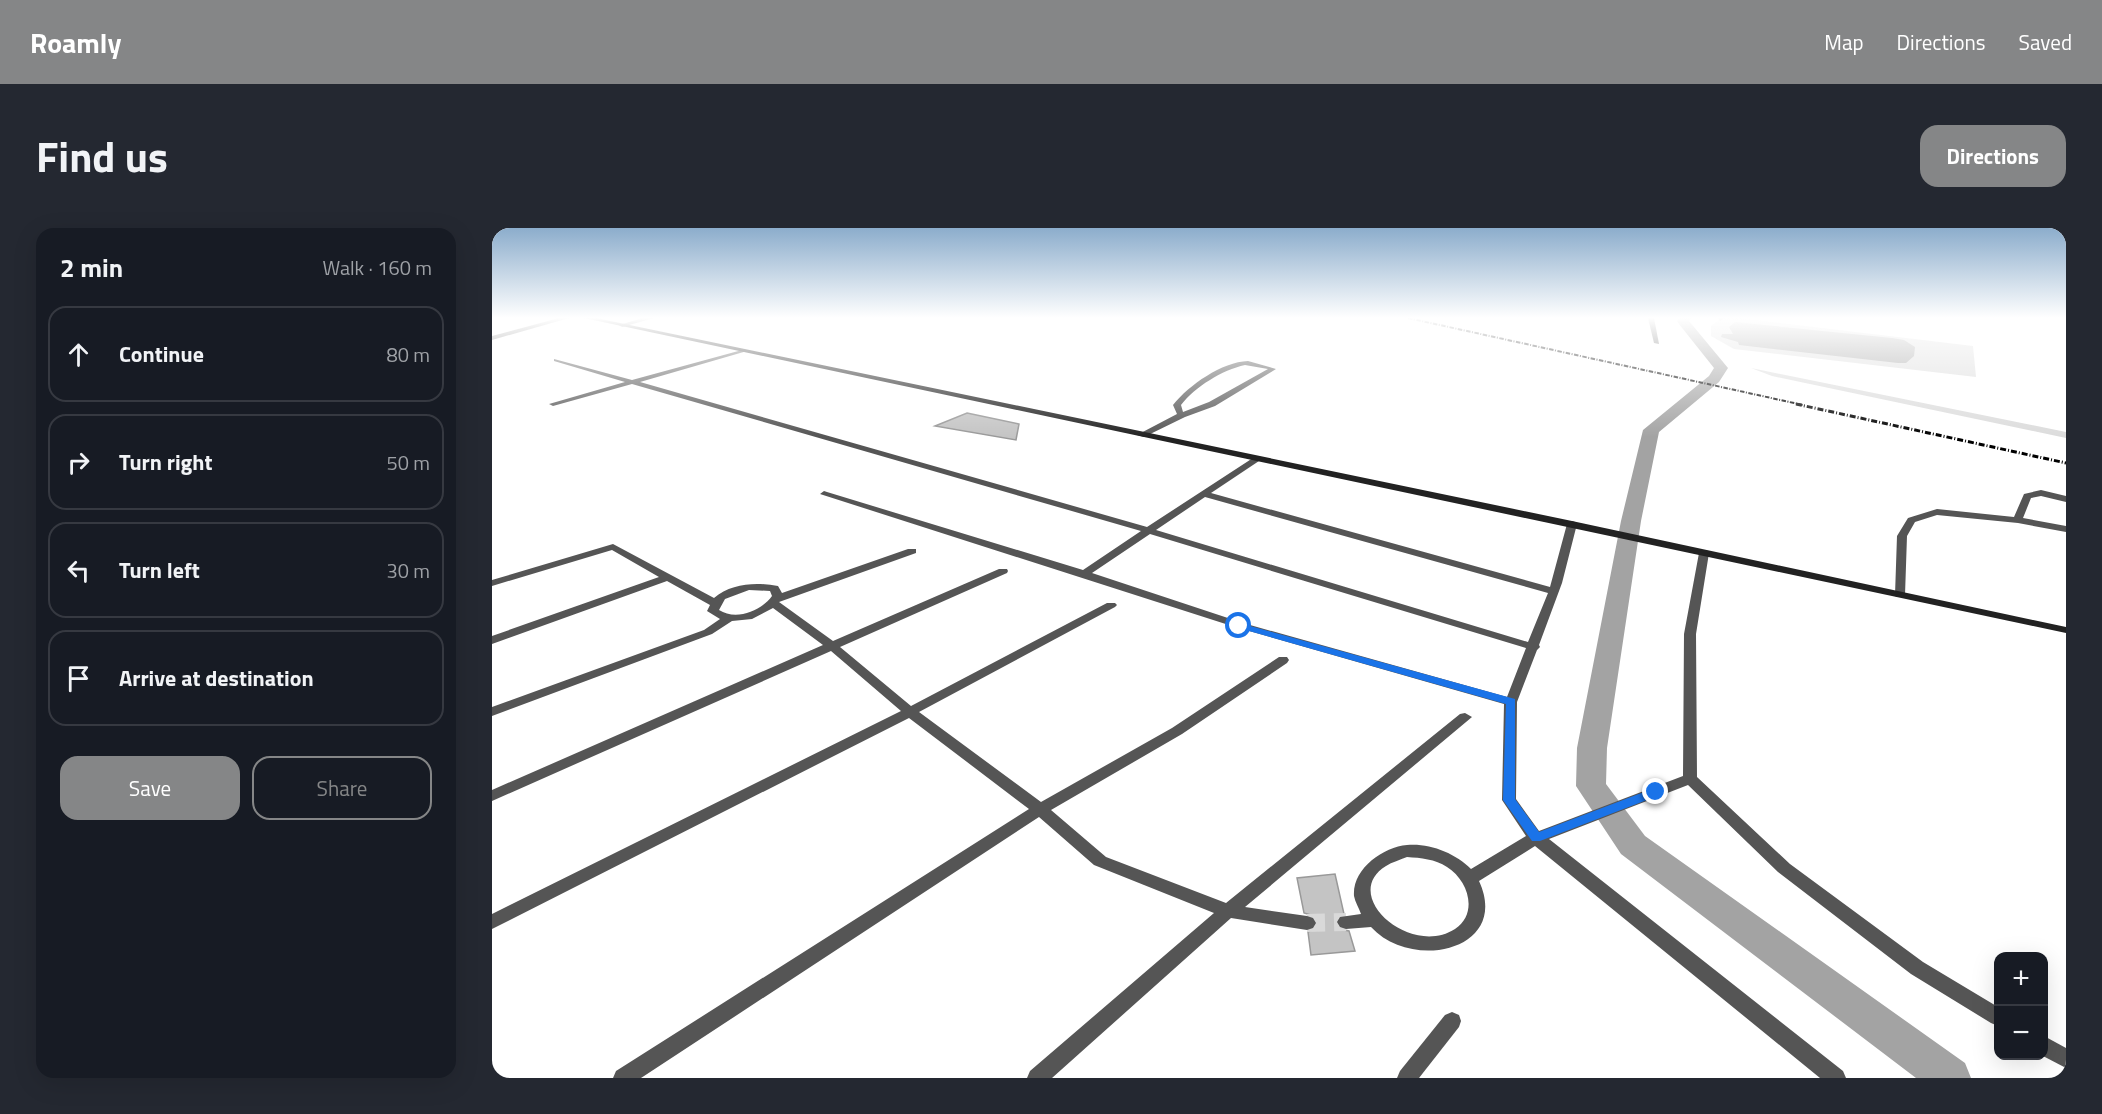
<!DOCTYPE html>
<html lang="en">
<head>
<meta charset="utf-8">
<style>
  body { margin:0; font-family:"Titillium Web",sans-serif; background:#242831; color:#f1f3f6 }
  .controls { position:absolute; right:18px; bottom:18px; display:grid; overflow:hidden; border-radius:12px; box-shadow:0 6px 24px #0002 }
  .controls button { width:54px; height:54px; display:grid; place-items:center; padding:0; border:0; border-bottom:2px solid #363941; background:#171b24; color:#f1f3f6; font:30px sans-serif }
  .stop { position:absolute; width:18px; height:18px; margin:-14px; border:4px solid #1a73e8; border-radius:50%; background:#fff }
  .stop.end { background:#1a73e8; border-color:#fff; box-shadow:0 2px 6px #0008 }
  .list { margin:0; padding:0; list-style:none }
  h2 { display:flex; justify-content:space-between; align-items:center; height:78px; margin:0; padding:0 24px; font-size:26px }
  h2 small { font-size:20px; font-weight:400; color:#9ea1a6 }
  .list li { display:grid; grid-template-columns:39px 1fr auto; gap:18px; align-items:center; box-sizing:border-box; height:96px; margin:0 12px 12px; padding:0 12px; border:2px solid #363941; border-radius:18px }
  .list b { display:block; font-size:22px; white-space:nowrap }
  .list em { font-size:20px; font-style:normal; color:#9ea1a6 }
  .actions { display:flex; gap:12px; padding:18px 24px }
  .actions a { flex:1; padding:14px 0; border:2px solid #858687; border-radius:18px; text-align:center; font-size:21px; color:#858687 }
  .actions .main { background:#858687; color:#fff }
  .icon { flex:none; width:33px; height:33px; fill:none; stroke:currentColor; stroke-width:2; stroke-linecap:round; stroke-linejoin:round }
  .map { position:relative; flex:none; width:1574px; height:850px; overflow:hidden; border-radius:18px }
  header { display:flex; align-items:center; gap:36px; box-sizing:border-box; height:84px; padding:0 30px; background:#858687; color:#fff }
  header strong { font-size:28px }
  nav { display:flex; gap:33px; margin-inline-start:auto; font-size:21px }
  .intro { display:flex; align-items:center; justify-content:space-between; box-sizing:border-box; height:144px; padding:0 36px }
  h1 { margin:0; font-size:42px }
  .button { padding:15px 27px; border-radius:18px; background:#858687; color:#fff; font-size:21px; font-weight:700 }
  main { display:flex; gap:36px; padding:0 36px }
  aside { flex:1; background:#171b24; border-radius:18px; box-shadow:0 6px 24px #0002 }
  .map>svg:first-child { display:block }
  .green { fill:#dcdcdc }
  .water { fill:#a3a3a3 }
  .lines { fill:none; stroke-linecap:round; stroke-linejoin:round }
  .canal { fill:#a3a3a3; fill-rule:evenodd }
  .building { fill:#c4c4c4; stroke:#999; stroke-width:1.5 }
  .street-tunnel { stroke:#d9d9d9; stroke-width:18; stroke-dasharray:18 9; stroke-linecap:butt }
  .lane { fill:#555; fill-rule:evenodd }
  .street { fill:#555; fill-rule:evenodd }
  .secondary { fill:#222; fill-rule:evenodd }
  .rail-far1 { stroke:#000; stroke-width:2; stroke-dasharray:4.5 1.5 1 1.5; stroke-linecap:butt }
  .rail { stroke:#000; stroke-width:3; stroke-dasharray:6 2 1 2; stroke-linecap:butt }
  .route { fill:#1a73e8 }
</style>
</head>
<body>
<header>
<strong>Roamly</strong>
<nav><a>Map</a><a>Directions</a><a>Saved</a></nav>
</header>
<div class="intro"><h1>Find us</h1><a class="button">Directions</a></div>
<main>
<aside>
<h2>2 min<small>Walk · 160 m</small></h2>
<ul class="list">
<li><svg class="icon" aria-label="ahead" viewBox="0 0 24 24"><path d="M12 20V5M6 11l6-6 6 6"/></svg><div><b>Continue</b></div><em>80 m</em></li>
<li><svg class="icon" aria-label="right" viewBox="0 0 24 24"><path d="M7 20v-9h11M14 6l5 5-5 5"/></svg><div><b>Turn right</b></div><em>50 m</em></li>
<li><svg class="icon" aria-label="left" viewBox="0 0 24 24"><path d="M17 20v-9H6M10 6l-5 5 5 5"/></svg><div><b>Turn left</b></div><em>30 m</em></li>
<li><svg class="icon" aria-label="arrive" viewBox="0 0 24 24"><path d="M6 21V4h12l-3 4 3 4H6"/></svg><div><b>Arrive at destination</b></div></li>
</ul>
<div class="actions"><a class="main">Save</a><a>Share</a></div>
</aside>
<div class="map">
<svg width="1574" height="850" viewBox="0 0 1574 850">
  <rect width="100%" height="100%" fill="#fff"/>
  <g class="green">
    <polygon points="1246,90 1481,118 1484,149 1242,121 1219,108 1219,98 1228,91"/>
    <polygon points="1259,140 1574,204 1574,210 1280,148"/>
  </g>
  <polygon class="water" points="1243,94 1400,110 1412,112 1423,119 1422,128 1414,135 1406,135 1247,117 1246,114 1229,109 1230,106 1241,106 1237,99"/>
  <g class="lines">
    <polygon class="canal" points="1187,90 1199,90 1197,93 1236,140 1227,154 1167,204 1149,293 1115,520 1114,556 1153,608 1473,835 1479,850 1424,850 1129,626 1084,558 1085,520 1129,293 1151,202 1217,148 1222,140 1187,96 1185,93"/>
  </g>
  <g class="building">
    <polygon points="475,185 527,196 524,212 443,198"/>
    <polygon points="843,646 852,686 846,688 843,695 847,701 857,703 863,723 819,727 816,704 823,701 826,694 822,688 812,685 805,650"/>
  </g>
  <g class="lines">
    <polyline class="street-tunnel" points="815,695 854,694"/>
    <polygon class="lane" points="151,90 162,90 130,99 127,97"/>
    <g class="street">
      <polygon points="67,90 77,90 0,112 0,108"/>
      <polygon points="1156,90 1162,90 1167,116 1162,115"/>
      <polygon points="1226,90 1232,90 1228,93"/>
      <path d="M250,122L255,123L148,154L655,299L764,228L768,231L767,233L719,265L1058,359L1075,296L1080,293L1083,294L1085,296L1070,355L1047,417L1048,419L1045,422L1025,474L1024,571L1047,603L1191,548L1192,406L1207,325L1212,322L1216,323L1217,325L1204,406L1205,549L1298,636L1431,734L1506,779V798L1499,795L1419,746L1286,644L1196,557L1057,611L1351,843L1354,850H1328L1043,618L987,653C1019,722 920,744 879,699L854,701L848,699L845,694L848,689L869,686C867,680 863,674 862,668C860,641 891,619 915,617C938,615 963,625 979,641L1034,608L1010,572L1012,476L743,399L328,266L332,263L335,264L591,342L649,303L140,156L61,178L57,176L133,154L62,133V131L140,152ZM713,269L1056,365L1036,414L664,302ZM658,306L1034,420L1015,469L751,395L600,345ZM915,629C929,630 943,631 955,639C976,652 987,685 963,701C918,730 847,667 894,638C900,634 908,632 915,629Z"/>
      <path d="M756,133L784,141L723,178L693,189L652,209L645,207L685,186L681,177C697,157 730,134 756,133ZM753,137L776,141L717,174L691,184L689,177C703,159 730,142 753,137Z"/>
      <polygon points="1549,262 1574,268 1574,274 1549,268 1539,270 1531,290 1574,298 1574,304 1526,295 1445,287 1423,294 1415,308 1413,367 1412,369 1404,369 1403,367 1405,308 1416,290 1445,281 1522,289 1532,266"/>
      <path d="M121,316L222,370C239,355 265,354 286,358L290,365L416,321H424V325L287,374L341,413L507,341H515L516,343L515,345L348,419L419,478L615,375H623L625,377L623,379L427,484L549,574L680,500L787,429H795L797,432L795,435L690,506L559,582L614,629L734,675L968,486L973,485L980,489L753,679L815,688L821,690L824,695L821,700L815,702L739,690L560,850H535L538,843L722,685L602,637L547,589L149,850H121L124,843L537,581L417,490L0,701V686L409,483L339,423L0,573V562L331,417L281,380L260,391L240,393L220,406L0,488V479L212,402L228,391L215,383L218,377L175,353L0,416V408L167,349L120,322L0,358V352ZM257,362L278,363L280,368C269,383 244,393 227,382L233,371Z"/>
      <polygon points="960,784 967,787 969,793 967,799 927,850 905,850 908,843 953,787"/>
      <polygon points="1552,808 1574,820 1574,840 1551,828"/>
    </g>
    <polygon class="secondary" points="92,90 104,90 1080,293 1574,399 1574,405"/>
    <polyline class="rail-far1" points="916,90 1311,177"/>
    <polyline class="rail" points="1304,176 1574,235"/>
  </g>
  <linearGradient id="sky" x2="0" y2="1"><stop stop-color="#8cadcc"/><stop offset="0.43" stop-color="#fff"/><stop offset="1" stop-color="#fff" stop-opacity="0"/></linearGradient>
  <rect width="1574" height="209" fill="url(#sky)"/>
  <polygon class="route" points="747,395 1023,471 1023,571 1047,604 1160,561 1168,561 1170,564 1168,567 1048,613 1040,613 1011,572 1014,476 743,399 743,396"/>
</svg>
<div class="controls">
<button>+</button>
<button>−</button>
</div>
<div class="stop" style="left:747px;top:398px"></div>
<div class="stop end" style="left:1164px;top:564px"></div>
</div>
</main>
</body>
</html>
